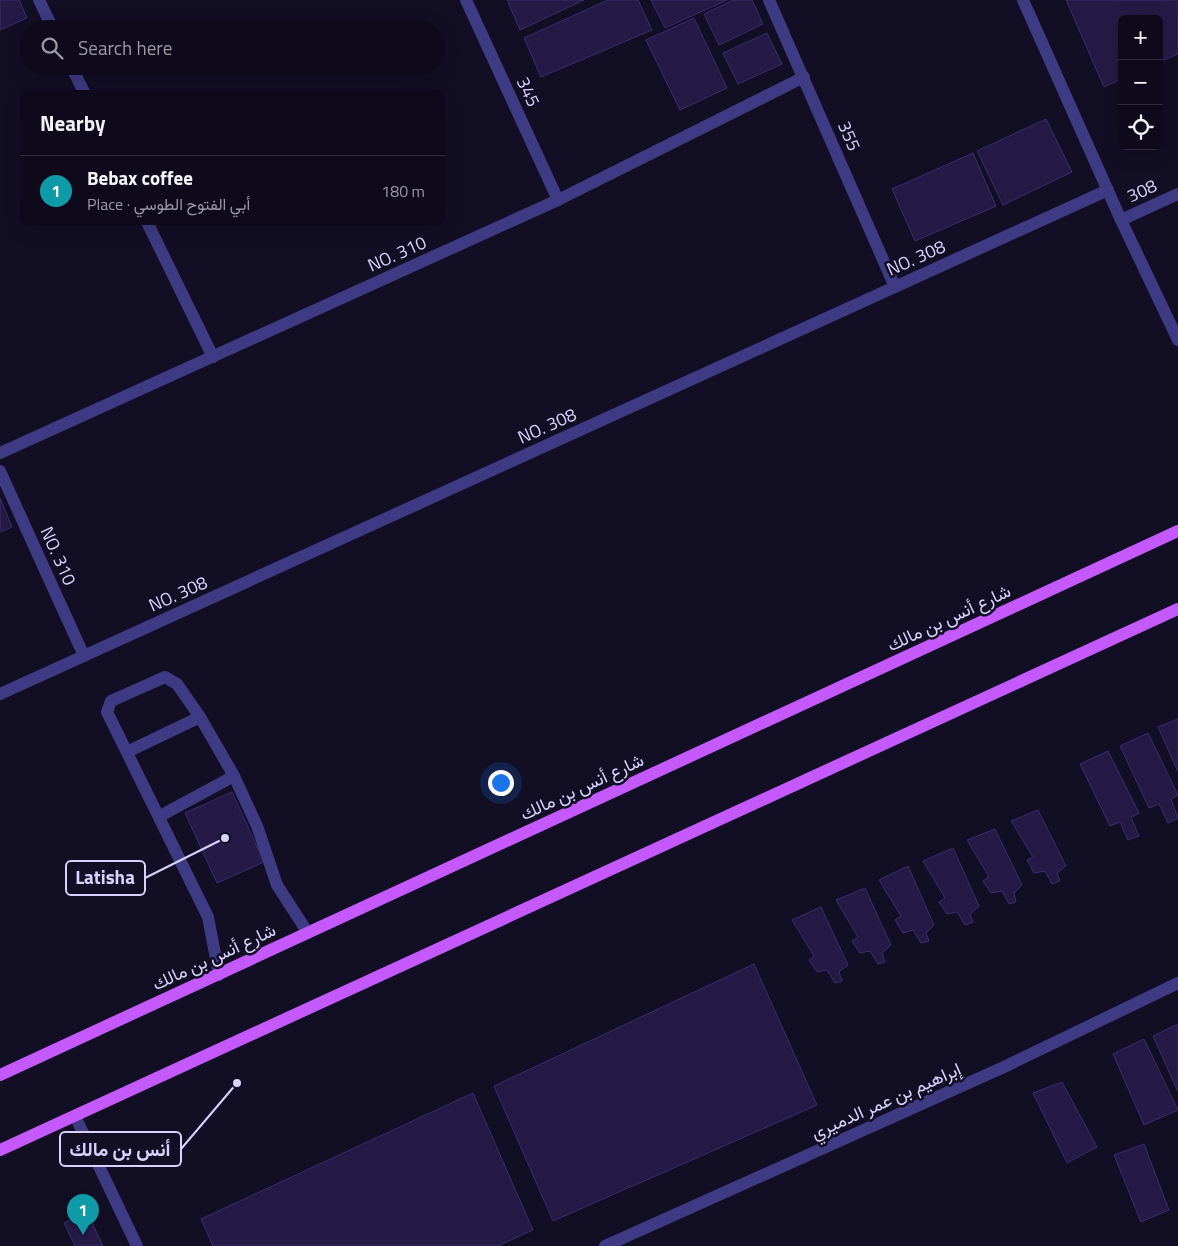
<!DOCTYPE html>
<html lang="en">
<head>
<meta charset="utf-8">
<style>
  body { margin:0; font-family:"Titillium Web",Vazirmatn,sans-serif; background:#171324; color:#f1f3f6 }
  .controls { position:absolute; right:15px; top:15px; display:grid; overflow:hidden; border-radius:8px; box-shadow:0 5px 20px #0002 }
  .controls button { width:45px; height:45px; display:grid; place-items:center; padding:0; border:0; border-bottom:1px solid #2e2b3a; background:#0e0a1b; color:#f1f3f6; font:25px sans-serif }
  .you { position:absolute; left:500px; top:782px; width:18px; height:18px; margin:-12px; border:4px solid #fff; border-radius:50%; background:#1a73e8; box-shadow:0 0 0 8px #1a73e833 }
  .badge { display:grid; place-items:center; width:32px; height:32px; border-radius:50%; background:#0b8043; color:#fff; font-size:16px; font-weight:700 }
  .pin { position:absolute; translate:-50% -41px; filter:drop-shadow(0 1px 2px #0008) }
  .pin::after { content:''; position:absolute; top:26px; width:18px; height:15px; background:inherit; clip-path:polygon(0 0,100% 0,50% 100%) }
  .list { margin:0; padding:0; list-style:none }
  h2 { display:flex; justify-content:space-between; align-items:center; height:65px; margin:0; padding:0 20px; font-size:21px }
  h2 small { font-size:16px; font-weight:400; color:#9b9aa3 }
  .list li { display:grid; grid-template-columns:32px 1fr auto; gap:15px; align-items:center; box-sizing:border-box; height:70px; padding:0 20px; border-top:1px solid #2e2b3a }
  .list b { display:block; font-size:19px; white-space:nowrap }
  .list p { margin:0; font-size:16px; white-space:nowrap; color:#9b9aa3 }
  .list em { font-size:16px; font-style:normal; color:#9b9aa3 }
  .icon { flex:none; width:28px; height:28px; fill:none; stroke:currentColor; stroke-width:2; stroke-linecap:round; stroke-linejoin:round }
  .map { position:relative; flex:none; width:1178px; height:1246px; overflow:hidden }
  .search { position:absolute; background:#0e0a1b; box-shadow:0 5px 20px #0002; left:20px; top:20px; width:425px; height:55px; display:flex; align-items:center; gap:12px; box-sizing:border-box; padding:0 18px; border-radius:28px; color:#9b9aa3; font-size:19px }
  .panel { position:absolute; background:#0e0a1b; box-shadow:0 5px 20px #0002; left:20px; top:90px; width:425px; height:135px; border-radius:8px }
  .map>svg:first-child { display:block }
  .building { fill:#241a45; stroke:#3b2d71 }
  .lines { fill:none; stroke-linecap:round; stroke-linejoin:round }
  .minor { stroke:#3e3a83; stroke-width:12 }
  .major { stroke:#c459fe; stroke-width:12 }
  .labels { text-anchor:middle; stroke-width:5; stroke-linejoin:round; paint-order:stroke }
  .street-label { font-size:18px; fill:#d8d2ff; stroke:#120e24 }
  .leader { fill:none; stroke:#d8d2ff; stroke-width:2 }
  .callout-dot { fill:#d8d2ff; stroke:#120e24; stroke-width:2 }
  .callout { fill:#120e24; stroke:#d8d2ff; stroke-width:2 }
  .callout-label { font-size:19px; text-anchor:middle; font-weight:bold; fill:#d8d2ff }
</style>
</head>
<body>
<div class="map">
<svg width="1178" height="1246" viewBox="0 0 1178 1246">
  <rect width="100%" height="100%" fill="#120e24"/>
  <g class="building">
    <polygon points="0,0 19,0 27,18 0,30"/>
    <polygon points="507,0 584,0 520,30"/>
    <polygon points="608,0 638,0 652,30 541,77 524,38"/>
    <polygon points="651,0 727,0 665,28"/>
    <polygon points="733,0 752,0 763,24 719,45 704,14"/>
    <polygon points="1066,0 1178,0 1178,54 1159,62 1159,19 1122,19 1122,79 1104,87"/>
    <polygon points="694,18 727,88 680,110 646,40"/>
    <polygon points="767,33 782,64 738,84 723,53"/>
    <polygon points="1046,119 1072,172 1003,205 977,151"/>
    <polygon points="973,153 996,206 915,241 892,189"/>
    <polygon points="0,498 12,527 0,532"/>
    <polygon points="1178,719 1178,772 1158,727"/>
    <polygon points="1148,733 1178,795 1171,799 1178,818 1168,823 1159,804 1149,808 1120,746"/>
    <polygon points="1108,751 1139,813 1131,817 1139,836 1128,840 1120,822 1110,826 1080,764"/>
    <polygon points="232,792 264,862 217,883 185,813"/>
    <polygon points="1038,810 1066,866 1057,873 1060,881 1052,884 1045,871 1034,873 1027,860 1033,857 1011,821"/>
    <polygon points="995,829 1022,885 1014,893 1016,902 1009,904 1002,891 991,893 983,881 989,877 967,840"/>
    <polygon points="953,848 979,906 970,914 973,922 965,925 957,912 947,914 939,902 945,898 923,861"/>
    <polygon points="908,866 934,925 926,933 929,941 921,943 913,930 903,933 895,920 901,916 879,880"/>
    <polygon points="865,888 891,945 882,953 885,962 878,964 870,951 860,953 852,941 858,937 836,900"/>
    <polygon points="821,907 848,965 839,972 842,981 835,983 827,970 817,972 809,960 814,956 792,920"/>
    <polygon points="754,964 817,1105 553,1221 494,1086"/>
    <polygon points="1178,1024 1178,1092 1153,1036"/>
    <polygon points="1144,1039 1178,1110 1144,1125 1113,1054"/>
    <polygon points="1062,1082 1097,1147 1067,1163 1033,1093"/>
    <polygon points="473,1093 533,1230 498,1246 213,1246 201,1219"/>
    <polygon points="1144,1144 1169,1210 1141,1222 1114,1155"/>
    <polygon points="87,1212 103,1246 75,1246 64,1223"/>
  </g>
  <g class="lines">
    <g class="minor">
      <polyline points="39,0 53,29"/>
      <polyline points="466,0 558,200"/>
      <polyline points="769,0 895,287"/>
      <polyline points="1023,0 1121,220 1178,340"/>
      <polyline points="71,66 84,92"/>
      <polyline points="1121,220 1178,194"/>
      <polyline points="147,222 213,357"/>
      <polyline points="0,453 558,200 804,77"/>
      <polyline points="0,471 84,656"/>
      <polyline points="0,694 1108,190"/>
      <polyline points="127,752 200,717"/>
      <polyline points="160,816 234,776"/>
      <polyline points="219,975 208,917 107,712 111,701 165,677 177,684 200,717 234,776 257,826 277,885 308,933"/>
      <polyline points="75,1116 137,1246"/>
      <polyline points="605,1246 1004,1067 1178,983"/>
    </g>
    <g class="major">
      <polyline points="0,1075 1178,531"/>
      <polyline points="0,1150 1178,609"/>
    </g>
  </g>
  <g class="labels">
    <g class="street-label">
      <text transform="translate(528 92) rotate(65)" y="6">345</text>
      <text transform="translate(849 136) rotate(67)" y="6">355</text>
      <text transform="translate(1142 191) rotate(-25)" y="6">308</text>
      <text transform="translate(397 254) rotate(-24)" y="6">NO. 310</text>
      <text transform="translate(916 258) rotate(-24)" y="6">NO. 308</text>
      <text transform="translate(547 426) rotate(-24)" y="6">NO. 308</text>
      <text transform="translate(58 556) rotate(66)" y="6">NO. 310</text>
      <text transform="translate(178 594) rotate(-24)" y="6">NO. 308</text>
      <text transform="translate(949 618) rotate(-25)" y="6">شارع أنس بن مالك</text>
      <text transform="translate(582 787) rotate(-25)" y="6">شارع أنس بن مالك</text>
      <text transform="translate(214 957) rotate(-25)" y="6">شارع أنس بن مالك</text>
      <text transform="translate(886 1101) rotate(-24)" y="6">إبراهيم بن عمر الدميري</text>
    </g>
  </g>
  <path class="leader" d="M225 838L145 878M237 1083L181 1149"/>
  <g class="callout-dot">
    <circle cx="225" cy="838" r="5"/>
    <circle cx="237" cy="1083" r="5"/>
  </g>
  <g class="callout">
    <rect x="66" y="861" width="79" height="34" rx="5"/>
    <rect x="60" y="1132" width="121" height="34" rx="5"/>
  </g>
  <g class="callout-label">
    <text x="105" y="884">Latisha</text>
    <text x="120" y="1156">أنس بن مالك</text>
  </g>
</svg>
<div class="controls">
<button>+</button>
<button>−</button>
<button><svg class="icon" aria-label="locate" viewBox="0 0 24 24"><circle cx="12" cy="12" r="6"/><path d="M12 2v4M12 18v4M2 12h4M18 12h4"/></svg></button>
</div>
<div class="you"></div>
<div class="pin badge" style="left:83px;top:1235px;background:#0f9aa8">1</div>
<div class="search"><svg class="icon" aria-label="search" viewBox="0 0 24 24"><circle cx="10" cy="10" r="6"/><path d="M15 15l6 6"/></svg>Search here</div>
<section class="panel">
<h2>Nearby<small></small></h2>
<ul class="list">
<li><span class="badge" style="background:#0f9aa8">1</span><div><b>Bebax coffee</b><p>Place · أبي الفتوح الطوسي</p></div><em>180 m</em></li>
</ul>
</section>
</div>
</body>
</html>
